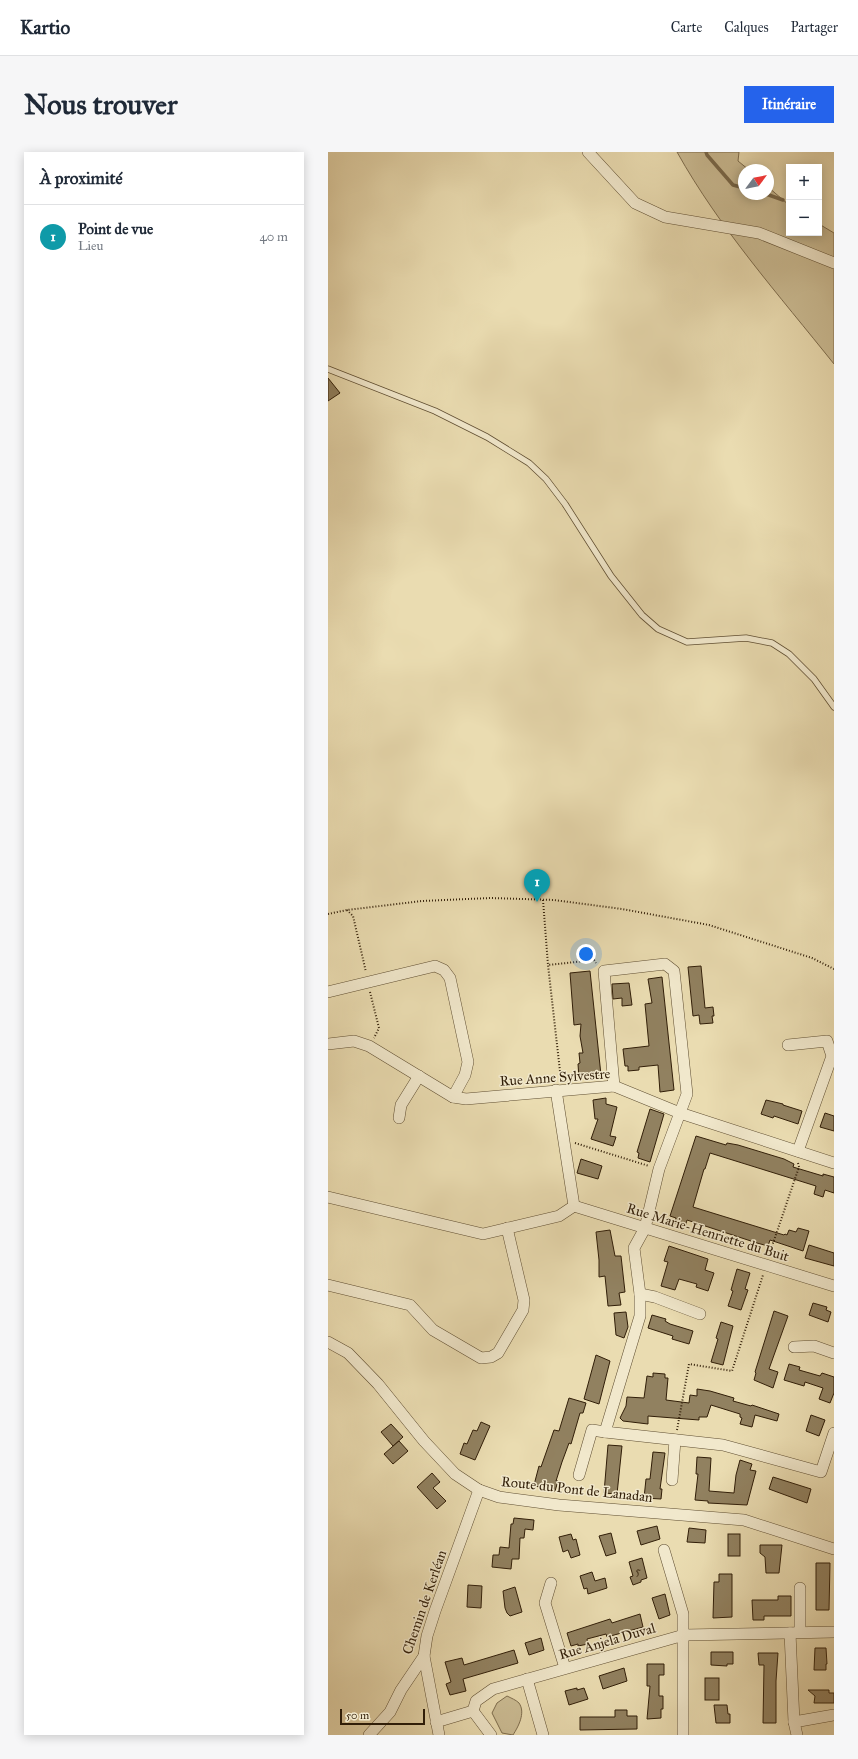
<!DOCTYPE html>
<html lang="fr">
<head>
<meta charset="utf-8">
<style>
  body { margin:0; font-family:"IM FELL Great Primer",serif; background:#f6f6f7; color:#1f2937 }
  .controls { position:absolute; right:12px; top:12px; display:grid; overflow:hidden; border-radius:0px; box-shadow:0 2px 10px #0003 }
  .controls button { width:36px; height:36px; display:grid; place-items:center; padding:0; border:0; border-bottom:1px solid #e0e1e3; background:#fff; color:#1f2937; font:20px sans-serif }
  .compass { position:absolute; left:410px; top:12px; width:36px; height:36px; border-radius:50%; background:#fff; box-shadow:0 2px 10px #0003; rotate:58deg }
  .scale { position:absolute; left:12px; bottom:10px; width:85px; box-sizing:border-box; padding-left:4px; border:2px solid #311e08; border-top:0; font-size:11px; line-height:14px; white-space:nowrap; color:#311e08; -webkit-text-stroke:3px #f1e8cc; paint-order:stroke }
  .you { position:absolute; left:258px; top:802px; width:14px; height:14px; margin:-10px; border:3px solid #fff; border-radius:50%; background:#1a73e8; box-shadow:0 0 0 6px #1a73e833 }
  .badge { display:grid; place-items:center; width:26px; height:26px; border-radius:50%; background:#2563eb; color:#fff; font-size:13px; font-weight:700 }
  .pin { position:absolute; translate:-50% -33px; filter:drop-shadow(0 1px 2px #0008) }
  .pin::after { content:''; position:absolute; top:21px; width:14px; height:12px; background:inherit; clip-path:polygon(0 0,100% 0,50% 100%) }
  .list { margin:0; padding:0; list-style:none }
  h2 { display:flex; justify-content:space-between; align-items:center; height:52px; margin:0; padding:0 16px; font-size:17px }
  h2 small { font-size:13px; font-weight:400; color:#747a83 }
  .list li { display:grid; grid-template-columns:26px 1fr auto; gap:12px; align-items:center; box-sizing:border-box; height:64px; padding:0 16px; border-top:1px solid #e0e1e3 }
  .list b { display:block; font-size:15px; white-space:nowrap }
  .list p { margin:0; font-size:13px; white-space:nowrap; color:#747a83 }
  .list em { font-size:13px; font-style:normal; color:#747a83 }
  .map { position:relative; flex:none; width:506px; height:1583px; overflow:hidden; border-radius:0px }
  header { display:flex; align-items:center; gap:24px; box-sizing:border-box; height:56px; padding:0 20px; background:#fff; border-bottom:1px solid #e0e1e3 }
  header strong { font-size:19px }
  nav { display:flex; gap:22px; margin-inline-start:auto; font-size:14px }
  .intro { display:flex; align-items:center; justify-content:space-between; box-sizing:border-box; height:96px; padding:0 24px }
  h1 { margin:0; font-size:28px }
  .button { padding:10px 18px; border-radius:0px; background:#2563eb; color:#fff; font-size:14px; font-weight:700 }
  main { display:flex; gap:24px; padding:0 24px }
  aside { flex:1; background:#fff; border-radius:0px; box-shadow:0 2px 10px #0003 }
  .map>svg:first-child { display:block }
  .green { fill:#cbbc94; stroke:#7e6d4e }
  .lines { fill:none; stroke-linecap:round; stroke-linejoin:round }
  .stream { stroke:#7a694b; stroke-width:3.5 }
  .building { fill:#918160; stroke:#311e08 }
  .service-casing { stroke:#5f4e32; stroke-width:7 }
  .minor-casing { stroke:#5f4e32; stroke-width:12 }
  .path { stroke:#311e08; stroke-width:2; stroke-dasharray:1 2; stroke-linecap:butt }
  .service { stroke:#f1e8cc; stroke-width:5.5 }
  .minor { stroke:#f1e8cc; stroke-width:11 }
  .labels { text-anchor:middle; stroke-width:3; stroke-linejoin:round; paint-order:stroke }
  .number-label { font-size:12px; fill:#49371e }
  .street-label { font-size:14px; fill:#311e08; stroke:#f1e8cc }
</style>
</head>
<body>
<header>
<strong>Kartio</strong>
<nav><a>Carte</a><a>Calques</a><a>Partager</a></nav>
</header>
<div class="intro"><h1>Nous trouver</h1><a class="button">Itinéraire</a></div>
<main>
<aside>
<h2>À proximité<small></small></h2>
<ul class="list">
<li><span class="badge" style="background:#0f9aa8">1</span><div><b>Point de vue</b><p>Lieu</p></div><em>40 m</em></li>
</ul>
</aside>
<div class="map">
<svg width="506" height="1583" viewBox="0 0 506 1583">
  <rect width="100%" height="100%" fill="#eadcb1"/>
  <filter id="stains"><feTurbulence type="fractalNoise" baseFrequency=".005" numOctaves="4"/><feColorMatrix values="0 0 0 0 .2 0 0 0 0 .09 0 0 0 0 .02 0 0 0 .5 -.17"/></filter>
  <radialGradient id="worn" r=".72"><stop offset=".6" stop-color="#630" stop-opacity="0"/><stop offset="1" stop-color="#630" stop-opacity=".3"/></radialGradient>
  <g class="green">
    <path d="M349,0H411L410,9L421,18H416V42H440V35L461,53V81H491V72L506,81V212C451,143 392,77 349,0Z"/>
    <path d="M179,1544C183,1546 188,1548 191,1551C198,1561 190,1575 185,1583L174,1581L164,1561L169,1551Z"/>
  </g>
  <g class="lines">
    <g class="stream">
      <polyline points="378,0 379,3 405,33 416,36"/>
      <polyline points="438,42 455,48"/>
    </g>
  </g>
  <g class="building">
    <polygon points="0,226 12,241 0,249"/>
    <polygon points="373,814 377,856 385,855 386,864 384,864 385,871 372,872 371,863 365,864 360,815"/>
    <polygon points="262,819 273,923 251,926 250,912 252,911 251,901 255,901 252,884 253,872 246,873 242,821"/>
    <polygon points="334,825 346,938 332,940 330,913 311,915 311,918 300,919 300,914 297,914 295,897 321,894 317,852 324,851 320,827"/>
    <polygon points="301,831 304,853 294,854 294,846 285,847 284,832"/>
    <polygon points="278,946 278,952 289,955 282,984 288,985 285,994 263,987 270,967 267,967 265,948"/>
    <polygon points="438,948 455,952 455,953 474,959 470,972 446,964 445,966 433,962"/>
    <polygon points="322,957 336,962 322,1010 310,1006 311,1001 309,1000"/>
    <polygon points="497,961 506,964 506,979 492,975"/>
    <polygon points="368,984 398,993 399,991 410,993 456,1007 466,1012 465,1015 495,1024 495,1022 506,1025 506,1041 497,1038 495,1045 486,1042 488,1034 382,1001 377,1017 376,1017 365,1055 456,1083 457,1082 459,1083 461,1078 468,1080 470,1076 481,1079 475,1099 442,1088 440,1094 429,1091 359,1068 357,1075 346,1071 348,1066 342,1064"/>
    <polygon points="253,1007 274,1014 270,1027 249,1021"/>
    <polygon points="282,1078 287,1104 293,1104 297,1140 291,1141 293,1153 280,1154 277,1124 271,1125 271,1108 268,1080"/>
    <polygon points="481,1093 506,1101 506,1114 477,1106"/>
    <polygon points="341,1094 380,1107 377,1118 386,1121 380,1139 368,1135 369,1132 351,1127 347,1138 333,1134 340,1110 336,1109"/>
    <polygon points="409,1117 422,1121 417,1137 420,1138 413,1158 400,1154 405,1139 403,1138"/>
    <polygon points="485,1151 499,1155 498,1158 503,1160 500,1170 481,1163"/>
    <polygon points="446,1159 460,1164 441,1217 450,1220 445,1236 426,1228 428,1221 427,1220"/>
    <polygon points="298,1160 300,1175 296,1186 288,1183 286,1161"/>
    <polygon points="324,1163 338,1167 337,1169 342,1172 365,1179 361,1192 344,1187 345,1184 320,1176"/>
    <polygon points="393,1170 405,1174 395,1213 383,1210 390,1187 388,1186"/>
    <polygon points="268,1203 282,1209 271,1252 256,1247"/>
    <polygon points="461,1212 472,1215 471,1218 492,1224 494,1221 506,1225 506,1241 502,1251 491,1247 495,1236 477,1230 476,1234 456,1228"/>
    <polygon points="325,1221 337,1222 337,1226 340,1226 338,1248 361,1251 362,1243 369,1244 369,1237 382,1239 406,1246 405,1249 423,1254 424,1253 451,1262 449,1269 427,1263 424,1275 412,1272 414,1266 412,1265 412,1262 383,1253 379,1265 371,1265 371,1268 320,1264 320,1272 295,1269 292,1266 298,1254 299,1245 316,1246 319,1224 325,1225"/>
    <polygon points="241,1246 258,1251 255,1261 252,1261 243,1292 241,1291 234,1310 228,1329 230,1329 227,1339 217,1338 206,1333 211,1314 213,1315 226,1278 231,1279"/>
    <polygon points="483,1263 497,1268 491,1284 478,1279"/>
    <polygon points="153,1270 162,1274 147,1308 132,1302 136,1291 139,1292 145,1278 149,1279"/>
    <polygon points="63,1272 75,1285 65,1294 53,1280"/>
    <polygon points="71,1289 80,1299 65,1312 56,1302"/>
    <polygon points="280,1293 294,1294 289,1342 276,1341"/>
    <polygon points="325,1300 337,1301 332,1337 334,1337 333,1347 316,1346 318,1327 322,1327"/>
    <polygon points="369,1305 383,1306 381,1339 406,1341 408,1323 412,1308 424,1312 422,1318 428,1319 419,1353 380,1351 380,1349 367,1348 370,1322 368,1322"/>
    <polygon points="104,1321 112,1330 105,1336 118,1349 109,1357 89,1335"/>
    <polygon points="445,1325 483,1337 479,1351 441,1337"/>
    <polygon points="186,1366 206,1368 205,1378 197,1377 196,1386 192,1386 191,1407 184,1407 183,1417 164,1415 165,1403 171,1403 172,1395 181,1396 183,1372 185,1372"/>
    <polygon points="329,1374 332,1387 313,1393 309,1379"/>
    <polygon points="361,1376 378,1378 377,1391 359,1390"/>
    <polygon points="283,1381 288,1401 278,1404 271,1384"/>
    <polygon points="243,1382 245,1388 248,1387 252,1403 243,1406 240,1398 235,1400 231,1385"/>
    <rect x="400" y="1382" width="12" height="22"/>
    <polygon points="432,1393 454,1393 451,1421 438,1421 437,1405 432,1401"/>
    <polygon points="314,1406 319,1426 313,1428 313,1430 305,1433 302,1425 305,1424 301,1410"/>
    <polygon points="488,1411 502,1411 501,1458 488,1458"/>
    <polygon points="264,1420 267,1429 277,1426 279,1436 260,1442 259,1436 256,1437 252,1424"/>
    <polygon points="391,1422 404,1422 404,1465 385,1466 386,1430 391,1430"/>
    <polygon points="140,1433 154,1434 153,1456 139,1455"/>
    <polygon points="187,1435 194,1460 182,1464 179,1461 177,1456 175,1439"/>
    <polygon points="337,1442 342,1463 331,1467 324,1446"/>
    <polygon points="450,1444 463,1444 463,1464 436,1464 436,1468 425,1468 424,1448 450,1448"/>
    <polygon points="312,1462 315,1475 279,1485 278,1482 259,1487 260,1492 250,1494 250,1492 243,1494 239,1481 282,1467 284,1471"/>
    <polygon points="213,1486 216,1498 201,1503 197,1491"/>
    <polygon points="487,1496 498,1496 499,1512 498,1512 498,1518 486,1518"/>
    <polygon points="186,1498 190,1511 135,1527 138,1539 122,1543 118,1532 123,1530 117,1510 134,1506 136,1513"/>
    <polygon points="383,1500 405,1500 405,1512 399,1512 399,1514 383,1513"/>
    <polygon points="430,1501 450,1501 448,1529 448,1571 435,1571 436,1513 431,1513"/>
    <polygon points="319,1512 336,1512 336,1523 331,1523 331,1544 335,1544 335,1557 333,1557 333,1566 319,1567 322,1534 319,1534"/>
    <polygon points="296,1516 299,1529 275,1537 271,1524"/>
    <rect x="377" y="1526" width="14" height="22"/>
    <polygon points="249,1536 249,1538 256,1536 260,1547 241,1553 237,1539"/>
    <polygon points="480,1538 501,1538 501,1541 506,1541 506,1551 486,1551 487,1544"/>
    <polygon points="386,1553 399,1553 400,1562 402,1562 402,1571 388,1571"/>
    <polygon points="287,1558 299,1558 299,1564 309,1564 309,1577 252,1578 252,1565 287,1565"/>
  </g>
  <g class="lines">
    <defs>
      <polyline id="service" points="0,217 107,259 159,285 201,311 218,327 237,352 283,424 314,463 330,477 359,490 418,486 444,491 461,502 486,527 506,555"/>
      <g id="minor">
        <polyline points="260,0 307,51 337,65 431,81 506,111"/>
        <polyline points="0,840 107,814 116,818 122,826 140,910 137,923 125,945"/>
        <polyline points="0,892 26,889 41,894 125,945 138,947 286,934 352,961 506,1011"/>
        <polyline points="460,893 499,889 504,904 470,999"/>
        <polyline points="286,934 276,819 337,812 346,819 359,942 331,1017 317,1076 306,1096 312,1142 312,1164 277,1280 395,1293 493,1320 506,1281"/>
        <polyline points="228,938 246,1054 506,1134"/>
        <polyline points="71,966 73,953 91,924"/>
        <polyline points="0,1045 155,1082 231,1064 246,1054"/>
        <polyline points="0,1133 82,1153 105,1178 153,1206 163,1205 170,1201 195,1158 196,1148 179,1076"/>
        <polyline points="312,1142 327,1145 372,1162"/>
        <polyline points="0,1190 20,1201 50,1232 96,1289 127,1322 151,1338 171,1345 231,1353 416,1368 506,1397"/>
        <polyline points="466,1195 486,1194 506,1201"/>
        <polyline points="251,1323 264,1278 277,1280"/>
        <polyline points="344,1328 347,1288"/>
        <polyline points="336,1398 355,1462 355,1583"/>
        <polyline points="223,1431 217,1451 237,1516"/>
        <polyline points="472,1436 472,1480"/>
        <polyline points="462,1481 466,1570 469,1583"/>
        <polyline points="96,1504 111,1583"/>
        <polyline points="199,1527 215,1583"/>
        <polyline points="145,1559 148,1549 165,1537 356,1483 506,1480"/>
        <polyline points="145,1559 163,1583"/>
        <polyline points="108,1570 145,1559"/>
        <polyline points="466,1570 506,1563"/>
        <polyline points="41,1583 62,1560 73,1538 96,1504 99,1484 107,1459 151,1338"/>
      </g>
    </defs>
    <use href="#service" class="service-casing"/>
    <use href="#minor" class="minor-casing"/>
    <g class="path">
      <polyline points="215,748 220,813"/>
      <polyline points="19,758 25,764 38,820"/>
      <polyline points="0,762 19,758 94,749 162,746 226,748 294,757 381,773 484,806 506,817"/>
      <polyline points="42,840 51,876 46,886"/>
      <polyline points="233,928 220,813 266,808 268,811"/>
      <polyline points="247,991 321,1014"/>
      <polyline points="441,1103 471,1015 470,1011"/>
      <polyline points="349,1278 361,1212 404,1219 435,1123"/>
    </g>
    <use href="#service" class="service"/>
    <use href="#minor" class="minor"/>
  </g>
  <g class="labels">
    <g class="number-label">
      <text x="310" y="1423">5</text>
    </g>
    <g class="street-label">
      <text transform="translate(227 925) rotate(-4)" y="5">Rue Anne Sylvestre</text>
      <text transform="translate(380 1080) rotate(17)" y="5">Rue Marie-Henriette du Buit</text>
      <text transform="translate(249 1337) rotate(6)" y="5">Route du Pont de Lanadan</text>
      <text transform="translate(96 1450) rotate(-71)" y="5">Chemin de Kerléan</text>
      <text transform="translate(279 1489) rotate(-16)" y="5">Rue Anjela Duval</text>
    </g>
  </g>
  <rect width="100%" height="100%" filter="url(#stains)"/>
  <rect width="100%" height="100%" fill="url(#worn)"/>
</svg>
<div class="controls">
<button>+</button>
<button>−</button>
</div>
<svg class="compass" viewBox="-18 -18 36 36"><path d="M0-13l5 13h-10z" fill="#e53935"/><path d="M0 13l5-13h-10z" fill="#747a83"/></svg>
<div class="scale">50 m</div>
<div class="you"></div>
<div class="pin badge" style="left:209px;top:750px;background:#0f9aa8">1</div>
</div>
</main>
</body>
</html>
